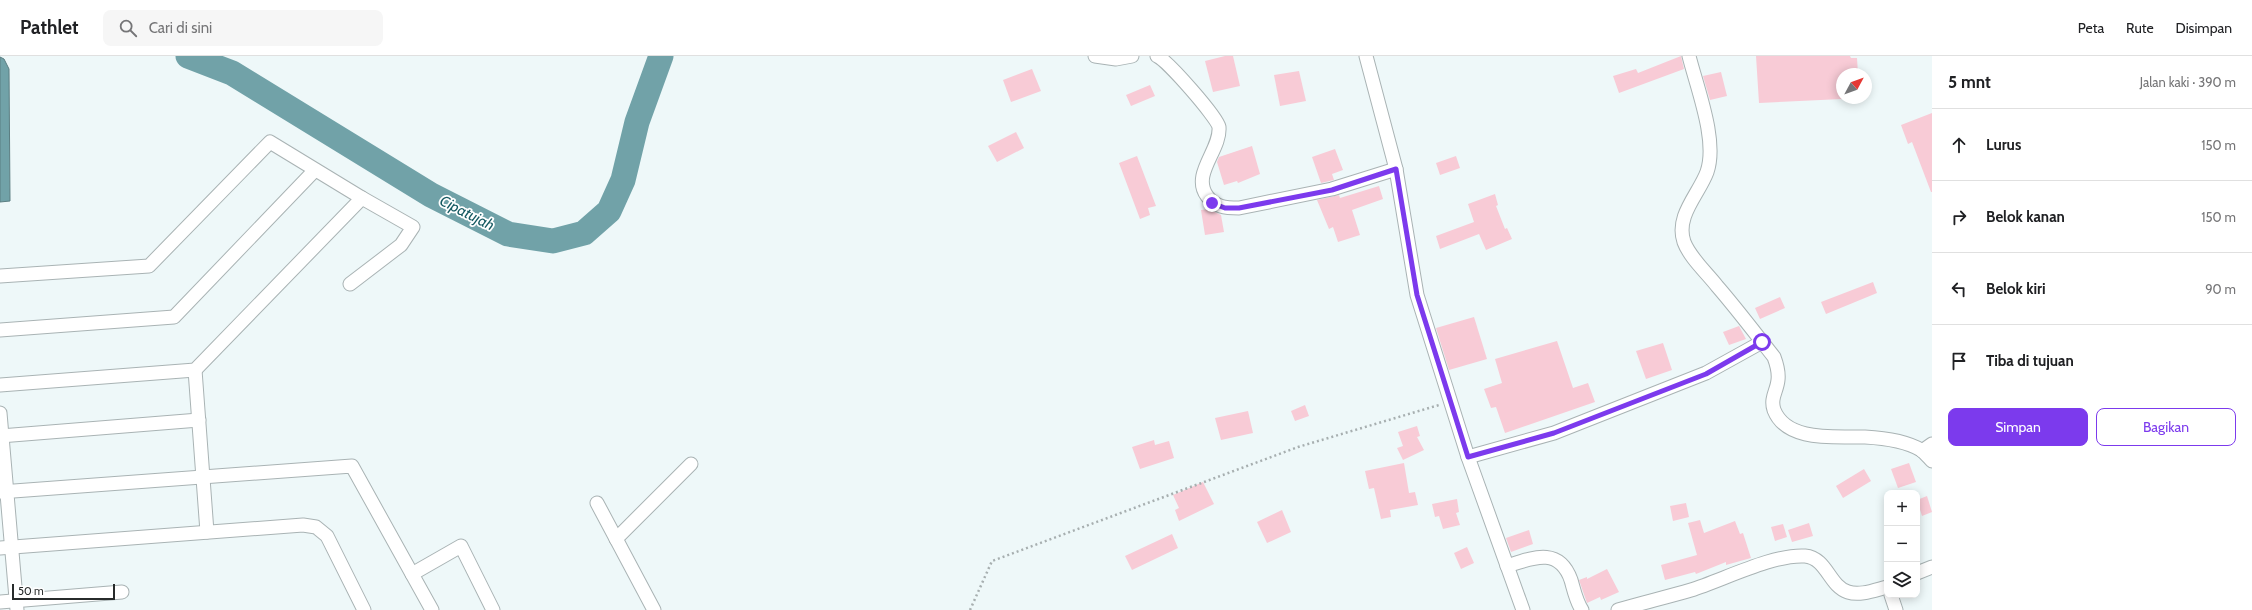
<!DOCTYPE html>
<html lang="id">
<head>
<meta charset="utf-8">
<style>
  body { margin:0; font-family:Cabin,sans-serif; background:#f6f6f6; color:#202124 }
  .controls { position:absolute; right:12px; bottom:12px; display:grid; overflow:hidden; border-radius:8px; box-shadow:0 2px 10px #0003 }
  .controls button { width:36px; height:36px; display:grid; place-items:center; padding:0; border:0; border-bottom:1px solid #e0e0e0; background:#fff; color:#202124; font:20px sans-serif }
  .compass { position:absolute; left:1836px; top:12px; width:36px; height:36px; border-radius:50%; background:#fff; box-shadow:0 2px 10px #0003; rotate:49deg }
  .scale { position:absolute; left:12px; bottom:10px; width:103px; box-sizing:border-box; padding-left:4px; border:2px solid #272b2b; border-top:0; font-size:11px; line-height:14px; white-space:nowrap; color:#272b2b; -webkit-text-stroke:3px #fff; paint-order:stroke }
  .stop { position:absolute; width:12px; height:12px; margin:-9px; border:3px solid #7c3aed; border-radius:50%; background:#fff }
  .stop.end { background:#7c3aed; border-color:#fff; box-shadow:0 1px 4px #0008 }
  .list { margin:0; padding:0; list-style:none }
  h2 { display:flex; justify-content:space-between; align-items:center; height:52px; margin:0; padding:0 16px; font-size:17px }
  h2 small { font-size:13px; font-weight:400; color:#757577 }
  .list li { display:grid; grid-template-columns:26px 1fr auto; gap:12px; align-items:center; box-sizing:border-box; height:72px; padding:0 16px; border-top:1px solid #e0e0e0 }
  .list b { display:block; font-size:15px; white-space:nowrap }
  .list em { font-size:13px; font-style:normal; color:#757577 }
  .actions { display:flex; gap:8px; padding:12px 16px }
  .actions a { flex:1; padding:9px 0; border:1px solid #7c3aed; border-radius:8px; text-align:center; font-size:14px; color:#7c3aed }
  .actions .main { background:#7c3aed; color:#fff }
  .icon { flex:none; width:22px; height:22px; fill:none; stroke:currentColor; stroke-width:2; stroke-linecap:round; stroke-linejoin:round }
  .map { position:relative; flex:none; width:1932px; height:554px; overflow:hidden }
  header { display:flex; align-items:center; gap:24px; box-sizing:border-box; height:56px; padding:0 20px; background:#fff; border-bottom:1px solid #e0e0e0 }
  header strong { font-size:19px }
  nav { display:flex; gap:22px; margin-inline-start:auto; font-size:14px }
  .search { width:280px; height:36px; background:#f6f6f6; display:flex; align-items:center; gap:10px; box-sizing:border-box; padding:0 14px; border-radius:8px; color:#757577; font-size:15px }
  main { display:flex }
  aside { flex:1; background:#fff }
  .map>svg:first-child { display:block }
  .water { fill:#71a2a8; stroke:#5b7e82 }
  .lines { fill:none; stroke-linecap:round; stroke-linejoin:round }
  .river { stroke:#71a2a8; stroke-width:25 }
  .building { fill:#f8cbd6 }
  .minor-casing { stroke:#a9b3b4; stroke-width:15 }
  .path { stroke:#a7afb0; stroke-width:2.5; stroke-dasharray:2 3; stroke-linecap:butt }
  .minor { stroke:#fff; stroke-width:13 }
  .route { stroke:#7c3aed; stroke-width:5 }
  .labels { text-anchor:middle; stroke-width:3.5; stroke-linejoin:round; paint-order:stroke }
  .water-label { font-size:15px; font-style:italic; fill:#165a62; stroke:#fff }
</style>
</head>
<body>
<header>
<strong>Pathlet</strong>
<div class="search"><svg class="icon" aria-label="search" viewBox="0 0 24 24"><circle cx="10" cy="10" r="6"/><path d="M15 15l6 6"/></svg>Cari di sini</div>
<nav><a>Peta</a><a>Rute</a><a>Disimpan</a></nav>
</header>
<main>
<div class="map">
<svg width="1932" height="554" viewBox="0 0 1932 554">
  <rect width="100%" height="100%" fill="#eef8f9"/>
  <polygon class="water" points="0,1 4,3 9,13 10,145 0,146"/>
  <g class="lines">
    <polyline class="river" points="188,0 232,17 431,139 508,178 553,185 584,177 609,155 623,124 637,66 661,0"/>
  </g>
  <g class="building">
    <polygon points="1225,0 1233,0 1240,30 1213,36 1205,5"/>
    <polygon points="1681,0 1684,13 1619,37 1613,20 1636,13 1638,17"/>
    <polygon points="1756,0 1850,0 1851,2 1857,2 1858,18 1842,18 1842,43 1759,47"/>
    <polygon points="1032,13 1041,35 1011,46 1003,24"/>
    <polygon points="1299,15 1306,45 1280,50 1274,19"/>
    <polygon points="1721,16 1727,40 1710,44 1703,20"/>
    <polygon points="1150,29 1155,40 1131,50 1126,39"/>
    <polygon points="1932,57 1932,136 1931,136 1912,86 1908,88 1901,69"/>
    <polygon points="1016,76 1024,92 997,106 988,90"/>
    <polygon points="1252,90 1260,118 1238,127 1237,125 1224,129 1217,106 1219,101"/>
    <polygon points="1335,93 1343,114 1332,118 1334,124 1321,127 1312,101"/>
    <polygon points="1137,100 1156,150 1148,152 1150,159 1140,163 1119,107"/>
    <polygon points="1456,100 1460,112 1440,119 1436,107"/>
    <polygon points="1379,130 1383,143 1352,154 1360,179 1338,186 1333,171 1329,173 1317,144 1339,139 1340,142"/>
    <polygon points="1495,138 1498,149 1496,150 1505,173 1507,172 1512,183 1486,194 1479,178 1440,193 1436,180 1474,166 1468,148"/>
    <polygon points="1209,153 1221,159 1224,176 1205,179 1201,154"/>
    <polygon points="1873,226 1877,237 1826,258 1821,246"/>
    <polygon points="1780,241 1785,252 1760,263 1755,252"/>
    <polygon points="1474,261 1487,303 1449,314 1436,272"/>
    <polygon points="1739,270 1746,283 1729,289 1723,276"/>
    <polygon points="1557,285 1573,332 1588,327 1595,346 1505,377 1496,351 1491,352 1484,333 1502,327 1495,303"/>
    <polygon points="1663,287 1672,314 1646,323 1636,295"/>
    <polygon points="1305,349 1309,360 1295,365 1291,355"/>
    <polygon points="1248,355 1253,377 1221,384 1215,362"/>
    <polygon points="1417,370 1420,380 1417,381 1424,394 1403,404 1397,392 1403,390 1398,376"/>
    <polygon points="1154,384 1155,389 1169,385 1174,402 1140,413 1132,391"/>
    <polygon points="1404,407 1409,437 1415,436 1418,449 1390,454 1391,461 1381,463 1374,432 1369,433 1365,415"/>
    <polygon points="1909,407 1916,426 1898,432 1891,413"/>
    <polygon points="1864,413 1871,425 1843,442 1836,430"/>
    <polygon points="1203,426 1214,448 1179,465 1175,454 1179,452 1173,439"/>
    <polygon points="1927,440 1932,456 1922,460 1917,444"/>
    <polygon points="1457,443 1459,456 1456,457 1460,469 1443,473 1439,460 1435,461 1432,448"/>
    <polygon points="1686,447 1689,461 1673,465 1670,450"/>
    <polygon points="1282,454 1291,476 1267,487 1257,466"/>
    <polygon points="1700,464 1704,477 1735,465 1740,478 1743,477 1751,502 1726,509 1726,506 1696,518 1695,516 1665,524 1661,509 1697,499 1688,467"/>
    <polygon points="1809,467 1813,480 1792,486 1788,474"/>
    <polygon points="1783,468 1787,481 1775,485 1771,471"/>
    <polygon points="1529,474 1533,488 1511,496 1506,482"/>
    <polygon points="1172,478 1178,492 1132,514 1125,500"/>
    <polygon points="1467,491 1474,507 1461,513 1454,497"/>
    <polygon points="1607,513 1619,536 1601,544 1600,541 1587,547 1579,524 1587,521 1587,523"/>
  </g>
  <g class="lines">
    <defs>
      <g id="minor">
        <polyline points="1095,0 1116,3 1132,0"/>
        <path d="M1157,0C1167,4 1217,61 1219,71C1221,94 1191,118 1207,140C1215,151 1225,152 1239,152L1332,133L1396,113"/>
        <polyline points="1366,0 1396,113 1417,239 1468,401 1523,554"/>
        <path d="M1689,0C1697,32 1718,85 1707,116C1699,138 1675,160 1684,186C1690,202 1707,217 1717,230C1737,253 1755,277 1774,301C1777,309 1779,316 1778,324C1777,335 1770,342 1774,354C1787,387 1837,380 1865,381C1883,382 1906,385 1921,394C1925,397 1929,402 1932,405"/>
        <polyline points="0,220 149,210 270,86 362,142"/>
        <polyline points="0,274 174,261 315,114"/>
        <polyline points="195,314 207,476"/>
        <polyline points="0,329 195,314 362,142 413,171 401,189 350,228"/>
        <polyline points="0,357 17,554"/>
        <polyline points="0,380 199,364"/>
        <polyline points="1922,395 1932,388"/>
        <polyline points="1468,401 1554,377 1706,317 1762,286"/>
        <polyline points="0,436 352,410 432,554"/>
        <polyline points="597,447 654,554"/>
        <polyline points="616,483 691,408"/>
        <polyline points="0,492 303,469 316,471 327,480 364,554"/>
        <path d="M1507,510C1532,502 1559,490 1571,524C1574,534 1576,545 1582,554"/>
        <polyline points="1917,517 1932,511"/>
        <polyline points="412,518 461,490 493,554"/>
        <polyline points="1891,539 1896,554"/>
        <polyline points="0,546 122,536"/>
        <path d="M1618,554C1642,547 1667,541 1691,534C1723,524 1773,498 1805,500C1827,502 1829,530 1848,536C1860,540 1875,534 1887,531"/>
      </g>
    </defs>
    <use href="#minor" class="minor-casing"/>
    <polyline class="path" points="970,554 992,505 1298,391 1439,349"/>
    <use href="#minor" class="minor"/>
  </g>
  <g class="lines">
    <polyline class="route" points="1212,147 1225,152 1239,152 1332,134 1396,113 1417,239 1468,401 1554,377 1706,318 1762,286"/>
  </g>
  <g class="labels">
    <g class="water-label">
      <text transform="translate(467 157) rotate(27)" y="5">Cipatujah</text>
    </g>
  </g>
</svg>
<div class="controls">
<button>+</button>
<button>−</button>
<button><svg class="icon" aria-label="layers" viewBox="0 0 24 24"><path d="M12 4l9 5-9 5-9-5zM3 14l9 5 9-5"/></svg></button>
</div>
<svg class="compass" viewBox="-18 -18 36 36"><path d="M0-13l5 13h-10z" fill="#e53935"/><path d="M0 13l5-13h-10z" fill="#757577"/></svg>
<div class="scale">50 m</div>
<div class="stop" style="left:1762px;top:286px"></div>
<div class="stop end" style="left:1212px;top:147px"></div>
</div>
<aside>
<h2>5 mnt<small>Jalan kaki · 390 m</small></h2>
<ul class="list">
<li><svg class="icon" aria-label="ahead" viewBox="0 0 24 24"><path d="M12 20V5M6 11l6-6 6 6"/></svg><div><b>Lurus</b></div><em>150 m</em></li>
<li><svg class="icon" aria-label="right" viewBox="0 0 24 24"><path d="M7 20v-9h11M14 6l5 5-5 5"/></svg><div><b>Belok kanan</b></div><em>150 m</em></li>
<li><svg class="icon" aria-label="left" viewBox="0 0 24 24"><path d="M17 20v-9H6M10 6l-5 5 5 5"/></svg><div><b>Belok kiri</b></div><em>90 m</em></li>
<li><svg class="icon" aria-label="arrive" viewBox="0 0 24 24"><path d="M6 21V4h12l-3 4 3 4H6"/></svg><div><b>Tiba di tujuan</b></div></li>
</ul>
<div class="actions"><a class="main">Simpan</a><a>Bagikan</a></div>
</aside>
</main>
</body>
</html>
